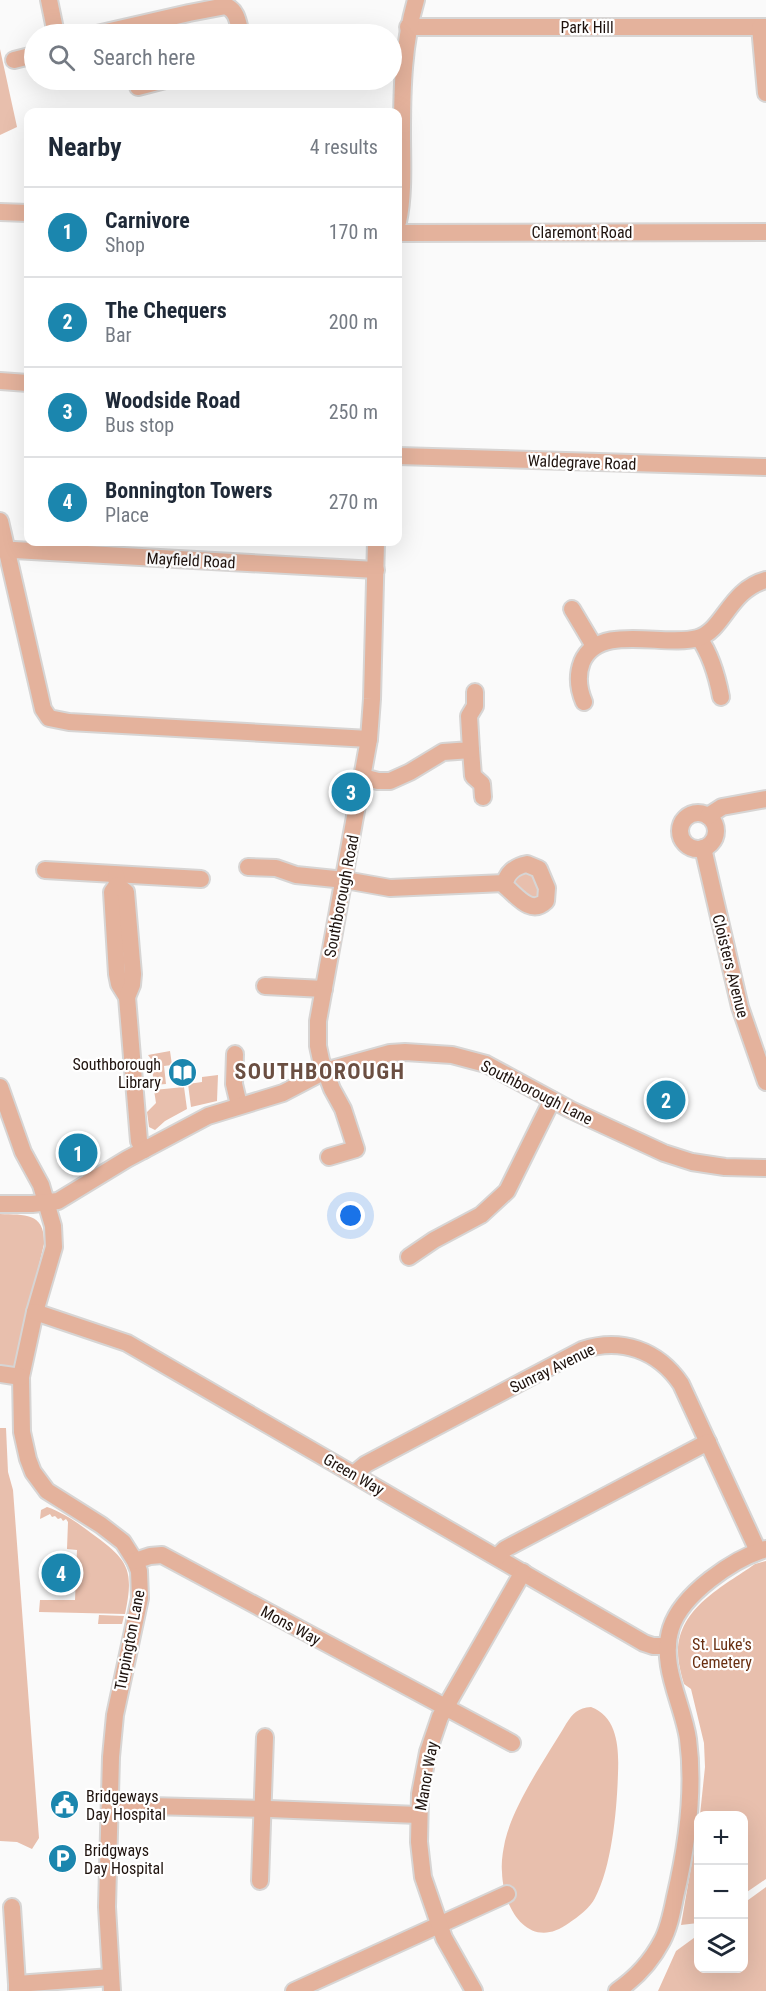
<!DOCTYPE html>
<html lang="en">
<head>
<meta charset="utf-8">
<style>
  body { margin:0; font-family:"Roboto Condensed",sans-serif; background:#f2f2f3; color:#1f2937 }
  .controls { position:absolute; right:18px; bottom:18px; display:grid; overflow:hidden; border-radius:12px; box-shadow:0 6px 24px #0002 }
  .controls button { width:54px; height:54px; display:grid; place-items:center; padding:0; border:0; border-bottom:2px solid #e0e1e3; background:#fff; color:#1f2937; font:30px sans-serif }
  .you { position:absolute; left:351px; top:1216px; width:21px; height:21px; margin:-15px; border:4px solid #fff; border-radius:50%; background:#1a73e8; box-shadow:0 0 0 9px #1a73e833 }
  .badge { display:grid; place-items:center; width:39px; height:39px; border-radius:50%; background:#1b86ae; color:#fff; font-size:20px; font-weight:700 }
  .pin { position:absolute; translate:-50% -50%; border:3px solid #fff; box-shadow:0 2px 6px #0006 }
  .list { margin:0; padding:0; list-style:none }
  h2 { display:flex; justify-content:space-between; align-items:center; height:78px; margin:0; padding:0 24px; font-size:26px }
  h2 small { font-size:20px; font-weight:400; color:#747a83 }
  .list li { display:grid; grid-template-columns:39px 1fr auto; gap:18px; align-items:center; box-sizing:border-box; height:90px; padding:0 24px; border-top:2px solid #e0e1e3 }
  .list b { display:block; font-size:22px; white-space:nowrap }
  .list p { margin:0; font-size:20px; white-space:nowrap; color:#747a83 }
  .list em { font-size:20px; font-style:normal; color:#747a83 }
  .icon { flex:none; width:33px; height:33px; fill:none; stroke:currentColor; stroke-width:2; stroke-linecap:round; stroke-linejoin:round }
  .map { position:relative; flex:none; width:766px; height:1991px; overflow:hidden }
  .search { position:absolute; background:#fff; box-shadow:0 6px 24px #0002; left:24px; top:24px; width:378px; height:66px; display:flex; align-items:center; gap:15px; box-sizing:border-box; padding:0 21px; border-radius:33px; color:#747a83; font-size:22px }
  .panel { position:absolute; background:#fff; box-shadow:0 6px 24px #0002; left:24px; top:108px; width:378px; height:438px; border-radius:12px }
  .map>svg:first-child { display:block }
  .green { fill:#e8bfad }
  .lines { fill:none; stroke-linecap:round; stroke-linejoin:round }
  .minor-casing { stroke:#d7d5d4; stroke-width:20 }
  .minor { stroke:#e4b29c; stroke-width:16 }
  .labels { text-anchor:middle; stroke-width:4.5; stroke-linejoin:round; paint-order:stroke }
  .street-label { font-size:16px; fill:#1f130e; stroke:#fff }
  .poi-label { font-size:16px; fill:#1f130e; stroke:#fff; text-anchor:start }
  .park-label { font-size:16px; fill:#692f11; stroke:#fff }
  .district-label { font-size:22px; font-weight:bold; letter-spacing:1.5px; fill:#6b4f42; stroke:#fff }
</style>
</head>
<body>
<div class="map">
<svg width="766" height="1991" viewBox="0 0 766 1991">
  <rect width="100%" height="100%" fill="#fafafa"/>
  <g class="green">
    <polygon points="0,49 17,127 0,135"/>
    <polygon points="523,872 533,872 542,895 533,901 513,883 516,877"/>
    <polygon points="170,1051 172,1065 164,1066 166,1084 154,1085 151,1059 148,1055"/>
    <polygon points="218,1075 217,1101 191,1107 188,1084 202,1082 202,1077"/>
    <polygon points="184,1087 187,1109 165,1121 155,1130 149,1127 147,1112 156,1103 154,1090"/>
    <path d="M0,1214C25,1215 45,1212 44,1244L14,1369L0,1368Z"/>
    <polygon points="0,1428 6,1428 8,1472 13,1490 39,1838 32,1849 17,1842 0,1841"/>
    <path d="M47,1507C62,1512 78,1523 91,1533C127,1559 135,1568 125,1614L39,1612L40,1600H75L77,1550L67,1549L68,1522L66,1519L63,1521L61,1518L58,1519L55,1516L52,1517L50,1514L40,1519L41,1510Z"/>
    <path d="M766,1561V1879L744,1894V1816L700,1815L705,1767L704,1743L691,1689L684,1684C681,1674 678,1662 678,1652C678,1608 724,1586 755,1564Z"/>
    <polygon points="99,1615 124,1616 122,1624 98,1624"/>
    <path d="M591,1707C618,1717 619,1749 618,1773C617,1809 612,1866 595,1898C590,1908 578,1917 569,1923C530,1952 503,1910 502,1872C501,1862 503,1851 505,1841C514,1803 546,1758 566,1724C573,1713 578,1708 591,1707Z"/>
    <polygon points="698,1827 698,1923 681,1925"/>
    <polygon points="766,1887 766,1991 658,1991 676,1951 698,1935 698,1968 744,1968 744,1903"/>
  </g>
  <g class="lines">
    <defs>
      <g id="minor">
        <polyline points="49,0 56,34"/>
        <polyline points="408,27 766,27"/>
        <polyline points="760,27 766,93"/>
        <path d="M97,34L189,13L226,6C238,11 238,24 241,34"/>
        <polyline points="14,60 34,55"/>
        <polyline points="138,87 165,80"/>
        <polyline points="0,212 28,213"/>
        <path d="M398,222C404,193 402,163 402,134C402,88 403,44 416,0"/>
        <polyline points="398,233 766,232"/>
        <polyline points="0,381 28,383"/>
        <polyline points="398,456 766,467"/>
        <polyline points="0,521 43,709 49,718 69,722 369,739"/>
        <polyline points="7,552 14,550 376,570"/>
        <polyline points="572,609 594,646"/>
        <path d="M699,638C711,655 717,676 721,697"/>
        <path d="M584,702C578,688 577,675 582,662C599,622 665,648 698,638C724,630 729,590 766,580"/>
        <polyline points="471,750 473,776 482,784 483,797"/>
        <polyline points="363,777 378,781 390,781 410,772 443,752 471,750 469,716 475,706 475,692"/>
        <circle cx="698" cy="831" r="18"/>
        <polyline points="708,816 722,807 766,799"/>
        <polyline points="703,848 740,1007 766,1082"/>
        <path d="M527,864L539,869L547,888L546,901C531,916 517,896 505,886C505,873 516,866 527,864Z"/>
        <polyline points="248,867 276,868 296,875 345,880 390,888 505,883"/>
        <polyline points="45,870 201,879"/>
        <polyline points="116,875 117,885 112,892 117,974 119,984 127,997 139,1141 144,1150"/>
        <polyline points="117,885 126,892 133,974 132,985 127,997"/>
        <polyline points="265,986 324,989"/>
        <polyline points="235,1054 234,1084 239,1105"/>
        <polyline points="0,1087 23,1152 41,1185 53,1226 54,1247 35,1312 21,1377 22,1432 28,1459 33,1472 47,1491 101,1525 123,1542 135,1561 139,1571 140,1598 115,1715 111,1757 107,1907 112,1991"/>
        <polyline points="329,1157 356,1149 343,1109 332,1089 321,1060 318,1046 318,1021 369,739 372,699 376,542"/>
        <polyline points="0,1204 32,1204 58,1201 127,1159 208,1116 283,1093 325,1071 390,1053 405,1052 452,1055 486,1064 571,1110 664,1153 692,1162 725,1167 766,1168"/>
        <polyline points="409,1257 434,1240 481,1215 507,1191 552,1100"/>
        <polyline points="35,1312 127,1343 644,1643 653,1646 668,1646"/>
        <polyline points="0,1374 21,1377"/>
        <path d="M354,1474L366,1464L582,1350C621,1337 658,1350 681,1384L758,1551"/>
        <polyline points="497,1557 505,1549 708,1442"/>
        <polyline points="135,1561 150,1556 162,1555 512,1743"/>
        <polyline points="110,1805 269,1809 418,1815"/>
        <polyline points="260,1881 265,1737"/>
        <polyline points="12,1907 17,1984"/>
        <polyline points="17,1991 17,1984 111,1977"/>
        <polyline points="294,1991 507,1894"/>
        <polyline points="474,1991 444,1938 423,1877 419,1842 420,1794 428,1752 440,1717 523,1572"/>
        <path d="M617,1991C636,1978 651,1962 662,1941C669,1928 672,1912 675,1897C687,1846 695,1792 688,1739C683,1704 659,1665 671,1628C682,1594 733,1559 766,1549"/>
      </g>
    </defs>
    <use href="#minor" class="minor-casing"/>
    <use href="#minor" class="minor"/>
  </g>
  <defs>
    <symbol id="library-disc" viewBox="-11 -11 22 22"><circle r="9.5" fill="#1b86ae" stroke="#fff"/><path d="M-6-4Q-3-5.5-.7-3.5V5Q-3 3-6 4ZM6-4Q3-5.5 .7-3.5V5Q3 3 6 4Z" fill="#fff"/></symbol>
    <symbol id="civic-disc" viewBox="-11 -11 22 22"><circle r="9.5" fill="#1b86ae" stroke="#fff"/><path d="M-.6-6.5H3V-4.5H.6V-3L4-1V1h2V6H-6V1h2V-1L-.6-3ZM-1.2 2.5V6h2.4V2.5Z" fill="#fff"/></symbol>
    <symbol id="parking-disc" viewBox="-11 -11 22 22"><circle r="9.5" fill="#1b86ae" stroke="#fff"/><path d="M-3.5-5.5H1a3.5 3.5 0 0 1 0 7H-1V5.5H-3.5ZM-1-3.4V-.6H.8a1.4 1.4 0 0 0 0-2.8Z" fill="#fff"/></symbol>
  </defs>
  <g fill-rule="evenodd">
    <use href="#library-disc" x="166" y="1056" width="33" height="33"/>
    <use href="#civic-disc" x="48" y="1788" width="33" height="33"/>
    <use href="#parking-disc" x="46" y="1842" width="33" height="33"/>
  </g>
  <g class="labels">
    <g class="street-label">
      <text x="587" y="33">Park Hill</text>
      <text x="582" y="238">Claremont Road</text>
      <text transform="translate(582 462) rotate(2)" y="6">Waldegrave Road</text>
      <text transform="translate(191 560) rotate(3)" y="6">Mayfield Road</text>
      <text transform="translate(341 896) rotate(-79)" y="6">Southborough Road</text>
      <text transform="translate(731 966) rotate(76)" y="6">Cloisters Avenue</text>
      <text transform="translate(537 1092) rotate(27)" y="6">Southborough Lane</text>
      <text transform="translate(552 1368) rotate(-26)" y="6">Sunray Avenue</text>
      <text transform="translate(354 1474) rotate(30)" y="6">Green Way</text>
      <text transform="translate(291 1625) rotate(28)" y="6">Mons Way</text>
      <text transform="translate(129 1640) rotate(-79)" y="6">Turpington Lane</text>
      <text transform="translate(426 1776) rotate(-80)" y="6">Manor Way</text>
    </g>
    <g class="poi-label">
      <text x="161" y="1070" text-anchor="end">Southborough<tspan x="161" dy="18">Library</tspan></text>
      <text x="86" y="1802">Bridgeways<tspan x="86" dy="18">Day Hospital</tspan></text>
      <text x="84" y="1856">Bridgways<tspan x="84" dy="18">Day Hospital</tspan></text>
    </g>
    <g class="park-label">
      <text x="722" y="1650">St. Luke's<tspan x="722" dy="18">Cemetery</tspan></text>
    </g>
    <g class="district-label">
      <text x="320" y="1079">SOUTHBOROUGH</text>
    </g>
  </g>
</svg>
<div class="controls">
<button>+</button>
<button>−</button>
<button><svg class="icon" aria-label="layers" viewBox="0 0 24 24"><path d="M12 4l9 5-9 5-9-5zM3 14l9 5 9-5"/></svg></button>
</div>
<div class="you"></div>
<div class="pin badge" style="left:78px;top:1153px">1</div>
<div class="pin badge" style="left:666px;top:1100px">2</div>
<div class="pin badge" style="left:351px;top:792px">3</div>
<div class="pin badge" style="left:61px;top:1573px">4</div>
<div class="search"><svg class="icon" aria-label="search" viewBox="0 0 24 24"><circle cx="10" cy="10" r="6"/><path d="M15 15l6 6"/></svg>Search here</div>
<section class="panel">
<h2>Nearby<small>4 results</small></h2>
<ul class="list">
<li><span class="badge">1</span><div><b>Carnivore</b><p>Shop</p></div><em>170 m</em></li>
<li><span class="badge">2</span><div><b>The Chequers</b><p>Bar</p></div><em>200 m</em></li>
<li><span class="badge">3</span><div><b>Woodside Road</b><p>Bus stop</p></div><em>250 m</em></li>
<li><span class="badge">4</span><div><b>Bonnington Towers</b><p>Place</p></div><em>270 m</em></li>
</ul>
</section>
</div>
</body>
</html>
